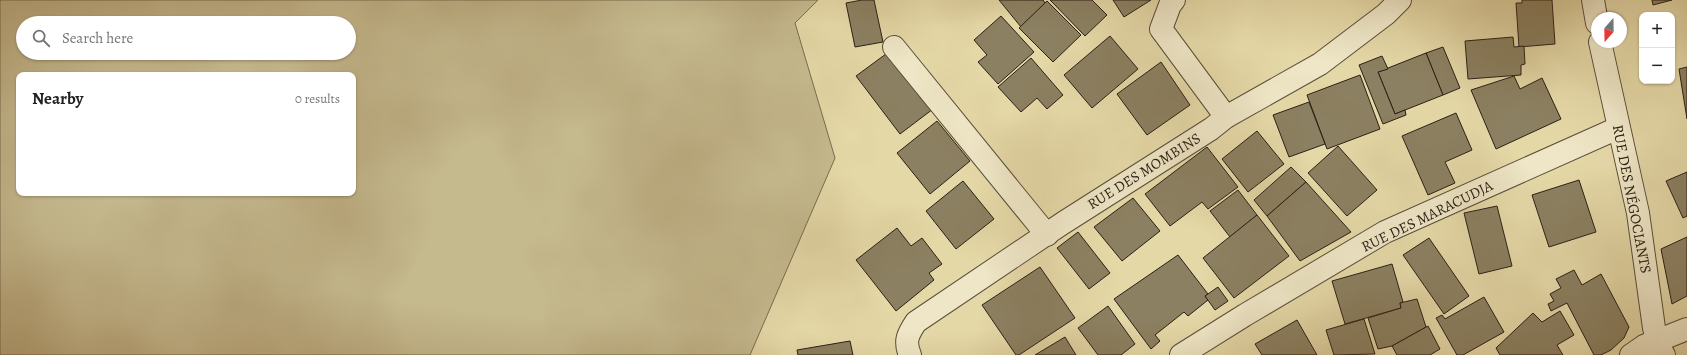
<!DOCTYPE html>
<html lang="en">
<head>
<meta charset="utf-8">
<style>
  body { margin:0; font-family:Alegreya,serif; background:#f2f2f2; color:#202124 }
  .controls { position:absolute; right:12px; top:12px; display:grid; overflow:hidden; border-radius:8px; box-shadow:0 1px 3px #0004 }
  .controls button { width:36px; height:36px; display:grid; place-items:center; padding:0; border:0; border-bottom:1px solid #e0e0e0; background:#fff; color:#202124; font:20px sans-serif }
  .compass { position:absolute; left:1591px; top:12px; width:36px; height:36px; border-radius:50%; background:#fff; box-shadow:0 1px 3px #0004; rotate:200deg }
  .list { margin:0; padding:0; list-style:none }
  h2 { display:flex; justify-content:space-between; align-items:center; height:52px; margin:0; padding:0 16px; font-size:17px }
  h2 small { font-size:13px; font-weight:400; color:#757577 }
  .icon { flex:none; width:22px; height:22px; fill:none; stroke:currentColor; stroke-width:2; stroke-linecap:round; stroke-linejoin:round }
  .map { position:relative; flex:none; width:1687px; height:355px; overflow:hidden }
  .search { position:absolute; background:#fff; box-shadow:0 1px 3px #0004; left:16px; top:16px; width:340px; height:44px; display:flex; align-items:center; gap:10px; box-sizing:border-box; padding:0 14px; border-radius:22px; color:#757577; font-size:15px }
  .panel { position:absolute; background:#fff; box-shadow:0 1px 3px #0004; left:16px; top:72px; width:340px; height:124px; border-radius:8px }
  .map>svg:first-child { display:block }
  .green { fill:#c5b98e; stroke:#786c52; fill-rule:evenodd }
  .building { fill:#8b8061; stroke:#2a2016 }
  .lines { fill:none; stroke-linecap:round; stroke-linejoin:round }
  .minor-casing { stroke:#594e3a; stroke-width:24 }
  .minor { stroke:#eee6c6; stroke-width:22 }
  .labels { text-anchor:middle; stroke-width:3.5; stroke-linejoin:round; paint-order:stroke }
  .street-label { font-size:15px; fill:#2a2016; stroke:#eee6c6 }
</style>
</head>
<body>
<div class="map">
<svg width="1687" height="355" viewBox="0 0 1687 355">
  <rect width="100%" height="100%" fill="#e5d8a7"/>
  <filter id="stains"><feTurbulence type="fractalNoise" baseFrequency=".005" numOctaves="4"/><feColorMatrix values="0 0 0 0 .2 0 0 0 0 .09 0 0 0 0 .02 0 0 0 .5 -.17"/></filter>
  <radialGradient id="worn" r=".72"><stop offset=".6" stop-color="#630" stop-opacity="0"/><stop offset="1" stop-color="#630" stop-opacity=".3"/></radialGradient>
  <path class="green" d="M0,0H818L795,23L835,158L750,355H0ZM23,23H349V53H23ZM19,75H353V193H19Z"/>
  <g class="building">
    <polygon points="862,0 874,0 883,42 855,47 846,3"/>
    <polygon points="999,0 1043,0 1045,3 1021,27"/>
    <polygon points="1050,0 1092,0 1107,15 1085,36"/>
    <polygon points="1113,0 1151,0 1124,17"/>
    <polygon points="1522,0 1552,0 1555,44 1519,47 1516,3 1522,3"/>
    <polygon points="1652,0 1672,0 1653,5"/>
    <polygon points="1047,1 1081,35 1053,62 1019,28"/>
    <polygon points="1001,16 1034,52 998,84 978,62 987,55 974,40"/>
    <polygon points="1110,36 1138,69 1092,108 1064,75"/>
    <polygon points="1513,37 1514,47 1524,46 1525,64 1521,65 1521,75 1468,79 1465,41"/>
    <polygon points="1443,47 1460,88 1443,95 1426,53"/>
    <polygon points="890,51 933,109 900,134 856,76"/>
    <polygon points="1426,53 1443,95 1395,114 1378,72"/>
    <polygon points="1382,56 1388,69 1378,72 1395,114 1405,110 1406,115 1383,124 1359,65"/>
    <polygon points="1031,58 1063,95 1047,109 1037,98 1021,112 998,87"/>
    <polygon points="1161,62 1190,105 1147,135 1117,94"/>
    <polygon points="1687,67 1687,119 1679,69"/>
    <polygon points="1360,75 1380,129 1327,149 1307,95"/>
    <polygon points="1514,76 1520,89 1542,78 1561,119 1496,149 1471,90"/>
    <polygon points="1309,102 1325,144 1289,157 1273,115"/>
    <polygon points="1456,113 1472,150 1445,162 1455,183 1428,195 1402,136"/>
    <polygon points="937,121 970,161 930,194 897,153"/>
    <polygon points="1257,131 1284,164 1248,192 1222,159"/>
    <polygon points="1338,146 1377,190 1347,216 1308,173"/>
    <polygon points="1207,147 1238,187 1208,209 1202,202 1170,226 1145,194"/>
    <polygon points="1291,167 1306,182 1267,216 1254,200"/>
    <polygon points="1687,172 1687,216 1683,218 1666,181"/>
    <polygon points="1579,180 1596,232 1549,247 1532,195"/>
    <polygon points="963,181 994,219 956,249 926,211"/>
    <polygon points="1306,182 1351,232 1300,261 1267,216"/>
    <polygon points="1238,190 1257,215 1230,237 1210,211"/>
    <polygon points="1133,198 1160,231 1122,261 1094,227"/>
    <polygon points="1497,206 1512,266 1479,274 1464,213"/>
    <polygon points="1257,215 1289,256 1234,298 1203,258"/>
    <polygon points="897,228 911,246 922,238 942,264 929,273 934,280 896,311 856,260"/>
    <polygon points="1078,232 1110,273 1089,289 1057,248"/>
    <polygon points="1687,237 1687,296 1672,304 1661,249"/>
    <polygon points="1429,238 1469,296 1444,314 1403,255"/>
    <polygon points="1178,255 1208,294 1205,296 1208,300 1188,316 1184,312 1155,335 1160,341 1151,349 1114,299"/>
    <polygon points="1392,264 1403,302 1400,303 1401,308 1345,324 1332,281"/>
    <polygon points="1040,267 1075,318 1019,355 1016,355 982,305"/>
    <polygon points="1574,270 1582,285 1601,274 1629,327 1624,338 1611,350 1601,355 1594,355 1567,303 1551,311 1548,304 1554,301 1550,294 1561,288 1556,279"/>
    <polygon points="1218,287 1228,301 1215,310 1205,296"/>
    <polygon points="1484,297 1504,332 1463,355 1457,355 1436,318 1442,315 1445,319"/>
    <polygon points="1417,299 1426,327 1392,346 1378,349 1368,318 1401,308 1400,303"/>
    <polygon points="1108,306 1135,344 1121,355 1098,355 1078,328"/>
    <polygon points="1560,311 1574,335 1557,345 1563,355 1500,355 1496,348 1533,313 1542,322"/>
    <polygon points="1364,319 1375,354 1334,355 1326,330"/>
    <polygon points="1297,320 1317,355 1262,355 1255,344"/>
    <polygon points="1428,326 1440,349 1430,355 1397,355 1392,346"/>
    <polygon points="1065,337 1076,355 1035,355"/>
    <polygon points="850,341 853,355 798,355 797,350"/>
  </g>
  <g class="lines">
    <defs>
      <g id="minor">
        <polyline points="1174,0 1170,5 1161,29 1226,117"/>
        <polyline points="1593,0 1597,23"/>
        <polyline points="1600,42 1638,213 1654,328 1660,349 1664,355"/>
        <polyline points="894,47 1047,235"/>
        <path d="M910,355C904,341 908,334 916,322L1063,223L1211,129L1226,117L1320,64L1386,14L1400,0"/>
        <polyline points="1181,355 1245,315 1385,232 1618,128"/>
        <polyline points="1631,355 1644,346 1687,329"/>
      </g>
    </defs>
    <use href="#minor" class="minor-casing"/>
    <use href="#minor" class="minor"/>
  </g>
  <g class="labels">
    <g class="street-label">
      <text transform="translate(1144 171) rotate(-32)" y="5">RUE DES MOMBINS</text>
      <text transform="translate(1632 199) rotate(79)" y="5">RUE DES NÉGOCIANTS</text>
      <text transform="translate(1427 216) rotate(-26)" y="5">RUE DES MARACUDJA</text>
    </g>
  </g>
  <rect width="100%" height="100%" filter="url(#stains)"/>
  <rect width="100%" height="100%" fill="url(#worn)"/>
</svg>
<div class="controls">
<button>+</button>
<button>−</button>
</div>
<svg class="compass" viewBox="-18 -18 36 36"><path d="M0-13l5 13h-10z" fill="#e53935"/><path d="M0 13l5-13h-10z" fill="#757577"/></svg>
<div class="search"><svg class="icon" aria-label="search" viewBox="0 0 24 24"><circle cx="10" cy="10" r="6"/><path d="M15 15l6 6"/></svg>Search here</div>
<section class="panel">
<h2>Nearby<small>0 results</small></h2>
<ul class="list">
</ul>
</section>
</div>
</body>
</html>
